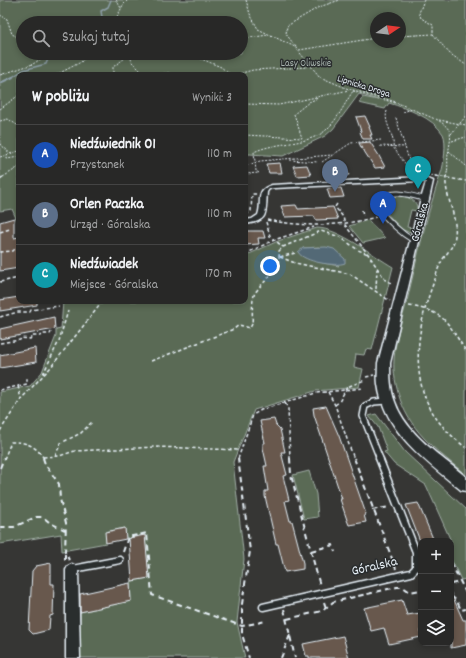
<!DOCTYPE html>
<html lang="pl">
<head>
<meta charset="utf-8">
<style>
  body { margin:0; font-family:Dekko,sans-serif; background:#30302f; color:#f1f3f6 }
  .controls { position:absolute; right:12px; bottom:12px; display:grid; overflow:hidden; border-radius:8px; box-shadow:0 2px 6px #0003 }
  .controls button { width:36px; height:36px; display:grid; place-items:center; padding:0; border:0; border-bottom:1px solid #444; background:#282827; color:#f1f3f6; font:20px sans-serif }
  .compass { position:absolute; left:370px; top:12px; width:36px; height:36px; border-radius:50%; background:#282827; box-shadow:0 2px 6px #0003; rotate:77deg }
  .you { position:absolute; left:270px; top:266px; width:14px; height:14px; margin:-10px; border:3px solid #fff; border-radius:50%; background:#1a73e8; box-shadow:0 0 0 6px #1a73e833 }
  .badge { display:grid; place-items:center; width:26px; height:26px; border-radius:50%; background:#8bbbb9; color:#fff; font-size:13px; font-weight:700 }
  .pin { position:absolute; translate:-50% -33px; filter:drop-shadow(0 1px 2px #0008) }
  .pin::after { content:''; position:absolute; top:21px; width:14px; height:12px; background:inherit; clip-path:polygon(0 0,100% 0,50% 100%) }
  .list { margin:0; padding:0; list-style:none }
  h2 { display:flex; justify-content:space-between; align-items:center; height:52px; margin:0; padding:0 16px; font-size:17px }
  h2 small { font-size:13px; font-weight:400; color:#a5a6a7 }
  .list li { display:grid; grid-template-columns:26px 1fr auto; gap:12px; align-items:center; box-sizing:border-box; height:60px; padding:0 16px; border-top:1px solid #444 }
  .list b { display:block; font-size:15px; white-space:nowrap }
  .list p { margin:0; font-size:13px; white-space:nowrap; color:#a5a6a7 }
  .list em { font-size:13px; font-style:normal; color:#a5a6a7 }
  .icon { flex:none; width:22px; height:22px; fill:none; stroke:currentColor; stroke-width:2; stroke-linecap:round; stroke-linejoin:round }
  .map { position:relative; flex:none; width:466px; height:658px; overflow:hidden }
  .search { position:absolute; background:#282827; box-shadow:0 2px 6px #0003; left:16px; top:16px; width:232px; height:44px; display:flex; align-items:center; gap:10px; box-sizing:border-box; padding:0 14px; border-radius:22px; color:#a5a6a7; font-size:15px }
  .panel { position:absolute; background:#282827; box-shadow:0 2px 6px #0003; left:16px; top:72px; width:232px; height:232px; border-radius:8px }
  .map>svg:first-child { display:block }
  .green { fill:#5a6b55; stroke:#a1aea6; fill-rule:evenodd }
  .water { fill:#526976; stroke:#8e9faa }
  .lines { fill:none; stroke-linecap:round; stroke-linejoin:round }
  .stream-far1 { stroke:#8e9faa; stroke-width:1.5 }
  .stream { stroke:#8e9faa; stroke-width:2 }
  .building { fill:#67594e; stroke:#e8f1f8 }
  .service-far2-casing { stroke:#e8f1f8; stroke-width:6 }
  .service-far1-casing { stroke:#e8f1f8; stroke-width:8 }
  .service-casing { stroke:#e8f1f8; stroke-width:9 }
  .minor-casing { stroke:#e8f1f8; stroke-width:3 }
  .tertiary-casing { stroke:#e8f1f8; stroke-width:3 }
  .path-far2 { stroke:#e8f1f8; stroke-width:1; stroke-dasharray:2 1.5; stroke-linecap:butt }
  .path-far1 { stroke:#e8f1f8; stroke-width:1.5; stroke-dasharray:3.5 2.5; stroke-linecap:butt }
  .path { stroke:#e8f1f8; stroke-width:2; stroke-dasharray:5.5 4; stroke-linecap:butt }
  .service-far2 { stroke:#2a2d2e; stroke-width:4 }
  .service-far1 { stroke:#2a2d2e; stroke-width:5 }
  .service { stroke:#2a2d2e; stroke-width:6 }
  .minor { fill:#2a2d2e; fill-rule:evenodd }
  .tertiary { fill:#2a2d2e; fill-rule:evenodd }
  .labels { text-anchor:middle; stroke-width:3; stroke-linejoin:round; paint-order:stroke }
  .far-park-label { font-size:10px; fill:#a8b5af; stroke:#2a2d2e }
  .far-street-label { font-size:10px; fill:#e8f1f8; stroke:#2a2d2e }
  .street-label { font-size:12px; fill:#e8f1f8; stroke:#2a2d2e }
  .near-street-label { font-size:14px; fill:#e8f1f8; stroke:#2a2d2e }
</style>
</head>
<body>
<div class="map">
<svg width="466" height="658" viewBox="0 0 466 658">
  <rect width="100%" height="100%" fill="#363634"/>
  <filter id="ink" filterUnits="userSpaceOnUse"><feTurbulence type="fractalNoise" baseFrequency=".025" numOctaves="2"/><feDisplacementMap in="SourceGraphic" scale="8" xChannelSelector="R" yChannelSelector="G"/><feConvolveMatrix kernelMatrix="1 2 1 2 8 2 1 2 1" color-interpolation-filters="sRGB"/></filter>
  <g filter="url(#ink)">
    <g class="green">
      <path d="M0,0H466V475C439,452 412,434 400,399C396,387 393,372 394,360C395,340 402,320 407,301C417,258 427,213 441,173C444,165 447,141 443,134C432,117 408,109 389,103L385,109L359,103L363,97L378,100L359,94L333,129L325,136L283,156L249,154L245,156V75H19V225L12,209L0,211ZM376,18H400V42H376ZM23,23H241V53H23Z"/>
      <path d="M396,195C405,196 419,199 417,211L411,210L407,227L412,228V231L408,232L401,229L382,208V203L387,198Z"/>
      <polygon points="368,220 385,238 363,243 349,226"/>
      <path d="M317,228C338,228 374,256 393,267L372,350L366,349L364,355L356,354L354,367L363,369L359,387L315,391L254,410L233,462L244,559L237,622L245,658H80V612L131,601L130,583L132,581L148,578L145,535L126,539L125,528L106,532V543L62,551L61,534L0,544V392L30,386L42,372L56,336V330L61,329L63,301H245V256L278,241ZM319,247L339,266L323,263L302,256L303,248Z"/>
      <polygon points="376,414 405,452 466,509 466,579 461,580 451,559 451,541 426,485 394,464 384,452 387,451 378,427 369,416"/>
      <polygon points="309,471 316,494 318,517 304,519 293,475"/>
    </g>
    <path class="water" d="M326,247L334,249L345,259V263C336,267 303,262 298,252L303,248Z"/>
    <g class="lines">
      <g class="stream-far1">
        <polyline points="103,23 101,11 108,7 111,0"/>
        <polyline points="11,78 23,70 46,64 48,59 58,53"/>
      </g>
      <polyline class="stream" points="0,83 13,77"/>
    </g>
    <g class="building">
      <polygon points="365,116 370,127 369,127 372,135 370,135 372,139 363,139 360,132 361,131 356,117"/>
      <polygon points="370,142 378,154 385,167 375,168 364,151 363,151 359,143"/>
      <polygon points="280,163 282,173 269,173 266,164"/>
      <polygon points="307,165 311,175 297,176 293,166"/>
      <polygon points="345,165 349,175 336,176 332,166"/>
      <polygon points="341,188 344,197 330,198 327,189"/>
      <polygon points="296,205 298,209 333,207 338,219 316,220 314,216 285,217 281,206"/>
      <polygon points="14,218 14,238 19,237 19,268 0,271 0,222"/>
      <polygon points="246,231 263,231 265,238 258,238 259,244 245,245"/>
      <polygon points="19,297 19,301 37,301 37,305 0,311 0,300"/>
      <polygon points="54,317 55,329 0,339 0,329"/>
      <polygon points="35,348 36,362 0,368 0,355"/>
      <polygon points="326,406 339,436 366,514 364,515 366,522 349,525 347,520 340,499 342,499 314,415 313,408"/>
      <polygon points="274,419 276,425 280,429 285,452 281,452 287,475 283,476 289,500 285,501 290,521 292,521 303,563 303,569 285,572 278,544 276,544 265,496 265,491 268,491 264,466 267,466 263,448 263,443 265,443 260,421"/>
      <polygon points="418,503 423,515 434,541 420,541 406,505"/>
      <polygon points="125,528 126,539 106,543 105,532"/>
      <polygon points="145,535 149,578 132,581 129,538"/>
      <polygon points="51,563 51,584 54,584 53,615 50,616 49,630 33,634 29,630 32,571 36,566"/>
      <polygon points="130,583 131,601 80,612 80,594"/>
      <polygon points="451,593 463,620 466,620 466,645 451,648"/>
      <polygon points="402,600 407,615 421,613 421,637 389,644 384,628 371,631 364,608"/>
      <polygon points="343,636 349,658 309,658 309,656 306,656 303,644"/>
    </g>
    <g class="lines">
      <defs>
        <path id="service-far2" d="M414,241C399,232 388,220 376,207V200C392,189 407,194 425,199"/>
        <polyline id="service-far1" points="380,459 363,416 365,406 374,402 387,401"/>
        <g id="service">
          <polyline points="73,569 120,560"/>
          <polyline points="263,607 411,573 416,568 416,552 379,458"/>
        </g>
        <g id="minor">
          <path d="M421,177L433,181L429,199L425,201L421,199L426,182L421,181L274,188L269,189L267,192C265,213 270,221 245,224V220L252,219L258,215C263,202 254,190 272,185Z"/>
          <polygon points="72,564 76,566 78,570 80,658 66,658 66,570 68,566"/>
        </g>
        <path id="tertiary" d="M425,196L429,199L390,363C390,376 390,389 395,402C406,434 441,456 466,477V491L461,490C427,462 384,432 378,384C377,377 378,370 378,363L421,199Z"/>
      </defs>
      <use href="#service-far2" class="service-far2-casing"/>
      <use href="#service-far1" class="service-far1-casing"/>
      <use href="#service" class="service-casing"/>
      <use href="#minor" class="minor-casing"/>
      <use href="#tertiary" class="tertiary-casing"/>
      <g class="path-far2">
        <polyline points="116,0 121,8"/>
        <polyline points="246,0 250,14 258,29 295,47 320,77 346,88 393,101 435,119"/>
        <polyline points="0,15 7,19 12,34 23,40"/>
        <polyline points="114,23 123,5 128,0"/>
        <polyline points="433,34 449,53 466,65"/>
        <polyline points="400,36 433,34 433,25 421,18 419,13 424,0"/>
        <polyline points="241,39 268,35"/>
        <polyline points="296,47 286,34 287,26 319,7 340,0"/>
        <polyline points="299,50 376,38"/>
        <polyline points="54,53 58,55 89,54"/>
        <polyline points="187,53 221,67 231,75"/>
        <polyline points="130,55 132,62 145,75"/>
        <polyline points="0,75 33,64 50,53"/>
        <polyline points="56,75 81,62 90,53"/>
        <polyline points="110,75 113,72 113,67 129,55 129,53"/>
        <polyline points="146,75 168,73 182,75"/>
        <polyline points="234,75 253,70 308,67"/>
        <polyline points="353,91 399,104"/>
        <polyline points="245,104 279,105 349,90"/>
        <polyline points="0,109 19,95"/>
        <path d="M387,111C383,123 395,134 393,147L407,166"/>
        <polyline points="403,112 412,109"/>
        <polyline points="396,118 413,173"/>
        <path d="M436,119C455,130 451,136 448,154C447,162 449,168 446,177"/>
        <polyline points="439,120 466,125"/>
        <polyline points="0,121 8,119 17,125 19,124"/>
        <polyline points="451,134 466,116"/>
        <polyline points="245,135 302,138 294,114 309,102 318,98"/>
        <polyline points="452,141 466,137"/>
        <polyline points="0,144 8,151 7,159 19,157"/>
        <polyline points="380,146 405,147"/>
        <polyline points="449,151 466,166"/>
        <polyline points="0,157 19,151"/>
        <polyline points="290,160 318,162"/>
        <polyline points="322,162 351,143 381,140"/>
        <polyline points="245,166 260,161 332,155"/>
        <path d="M259,173L256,171L254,152C276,141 313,146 329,127C339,117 345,103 353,91"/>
        <polyline points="245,174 259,173"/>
        <polyline points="431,175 440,177"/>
        <polyline points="3,177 19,167"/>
      </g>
      <g class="path-far1">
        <polyline points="435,176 466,181"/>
        <path d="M446,176C444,198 460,218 454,241C452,248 447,253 443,259C439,265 437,272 435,279C419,319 408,374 433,413C441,427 453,437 466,448"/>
        <polyline points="0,179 4,176"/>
        <polyline points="337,204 335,207 343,217 345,225 368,254 386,281 393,283"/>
        <polyline points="362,210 363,216"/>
        <polyline points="245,212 251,210"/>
        <polyline points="246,215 251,211 252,194 257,194"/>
        <path d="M267,220C304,227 339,227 376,217"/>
        <polyline points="266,222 270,236 283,247"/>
        <polyline points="0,232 10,229"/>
        <polyline points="0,252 13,251 16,248"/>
        <polyline points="245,254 274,240 314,227"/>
        <polyline points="280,257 295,263 350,274 390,301"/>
        <polyline points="280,257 295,253"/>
        <polyline points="0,282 19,278"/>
        <polyline points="376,289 377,269"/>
        <path d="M409,306C447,312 447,323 466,351"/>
        <polyline points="0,317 18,312 30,312 31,310 59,306"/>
        <polyline points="0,343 20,340 21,338 30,339 32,336 41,336 42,334 50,334 51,332"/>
        <path d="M151,361L234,329L239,325L250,328L252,324C253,316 251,300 255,293C265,278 281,272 279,251L283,247L321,231L340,237L358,250L368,254"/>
        <polyline points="43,374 59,341 68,311"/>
        <polyline points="366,377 374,375"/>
        <polyline points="18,386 21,399"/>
        <polyline points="0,390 27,384 27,378"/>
        <polyline points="328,392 335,405 354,459"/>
        <polyline points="285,403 288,408 290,459"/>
        <polyline points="335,405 339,402 347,387 365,380"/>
        <polyline points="0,431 21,399 51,367 103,301"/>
        <polyline points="55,456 61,443 81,433 92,422"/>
        <polyline points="43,457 59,456 75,451 156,447 240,450"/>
        <path d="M4,459L11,442C25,441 37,446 44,459"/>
        <polyline points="238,459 253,415 261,410 316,393 364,388"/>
      </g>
      <g class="path">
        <polyline points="43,458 45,464 59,484 60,499 66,523 65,552 69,560"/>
        <polyline points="238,458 250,551 242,604 242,634 249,658"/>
        <polyline points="290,458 291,475 320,586"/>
        <polyline points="354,458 396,569"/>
        <polyline points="0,468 4,458"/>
        <polyline points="372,510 390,507"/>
        <polyline points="0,527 14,527 36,517 43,517 50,523 65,530"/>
        <polyline points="311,551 333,545 335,552"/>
        <polyline points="123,552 128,537 147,533 152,595 242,626 266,621"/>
        <polyline points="65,554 65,562"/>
        <polyline points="451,563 466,593"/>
        <polyline points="451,584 460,582"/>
        <polyline points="451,596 457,601 461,610 466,609"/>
        <polyline points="324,602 326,608"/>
        <polyline points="284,609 295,658"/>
        <polyline points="287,619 322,611 333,602 397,587 403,587 410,592 421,590"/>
        <polyline points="281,658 290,635"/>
      </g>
      <use href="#service-far2" class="service-far2"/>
      <use href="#service-far1" class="service-far1"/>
      <use href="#service" class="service"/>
      <use href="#minor" class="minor"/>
      <use href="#tertiary" class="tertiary"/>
    </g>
  </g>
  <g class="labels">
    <g class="far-park-label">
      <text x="306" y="66">Lasy Oliwskie</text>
    </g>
    <g class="far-street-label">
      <text transform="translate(364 85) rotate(17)" y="4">Lipnicka Droga</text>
    </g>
    <g class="street-label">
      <text transform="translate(419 222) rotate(-75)" y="4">Góralska</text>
    </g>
    <g class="near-street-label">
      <text transform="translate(374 565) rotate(-13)" y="5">Góralska</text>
    </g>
  </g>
</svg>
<div class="controls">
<button>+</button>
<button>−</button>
<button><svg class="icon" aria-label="layers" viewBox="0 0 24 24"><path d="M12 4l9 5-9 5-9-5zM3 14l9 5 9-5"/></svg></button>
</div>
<svg class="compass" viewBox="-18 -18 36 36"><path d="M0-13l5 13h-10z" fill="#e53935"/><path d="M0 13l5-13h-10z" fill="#a5a6a7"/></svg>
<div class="you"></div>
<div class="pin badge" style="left:383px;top:224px;background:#1a4fb4">A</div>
<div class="pin badge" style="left:335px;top:192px;background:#5c6f8a">B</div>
<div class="pin badge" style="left:418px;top:189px;background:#0f9aa8">C</div>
<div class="search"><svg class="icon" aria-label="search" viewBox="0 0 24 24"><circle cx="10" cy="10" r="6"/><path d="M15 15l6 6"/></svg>Szukaj tutaj</div>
<section class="panel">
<h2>W pobliżu<small>Wyniki: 3</small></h2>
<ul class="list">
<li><span class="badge" style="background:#1a4fb4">A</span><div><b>Niedźwiednik 01</b><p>Przystanek</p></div><em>110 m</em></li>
<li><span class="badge" style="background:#5c6f8a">B</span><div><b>Orlen Paczka</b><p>Urząd · Góralska</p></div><em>110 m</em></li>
<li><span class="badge" style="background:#0f9aa8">C</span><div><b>Niedźwiadek</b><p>Miejsce · Góralska</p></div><em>170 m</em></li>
</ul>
</section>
</div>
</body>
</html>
